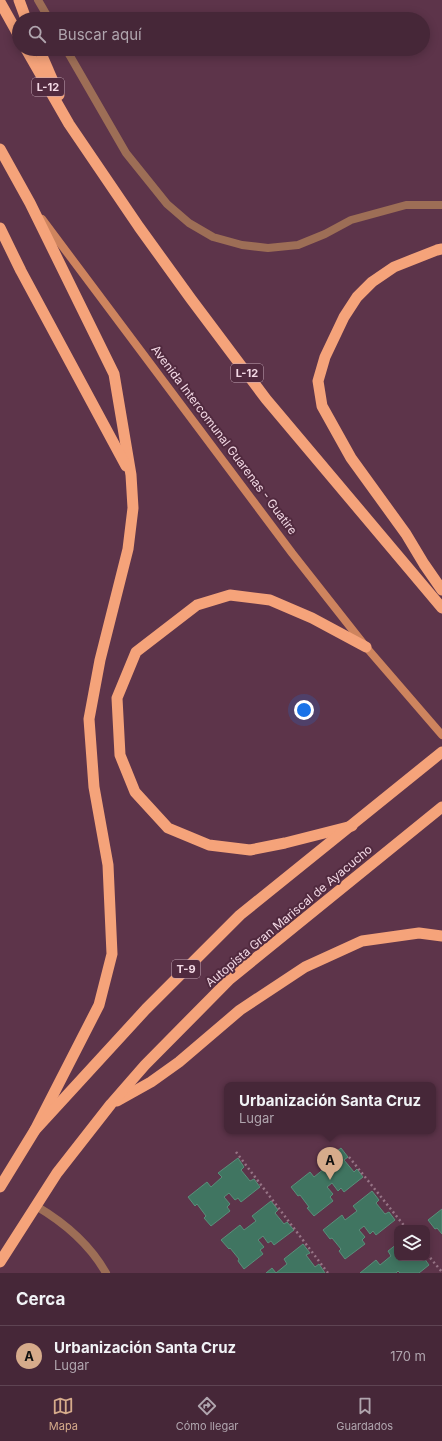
<!DOCTYPE html>
<html lang="es">
<head>
<meta charset="utf-8">
<style>
  body { margin:0; font-family:Inter,sans-serif; background:#4d2f40; color:#f1f3f6 }
  .controls { position:absolute; right:12px; bottom:12px; display:grid; overflow:hidden; border-radius:8px; box-shadow:0 2px 10px #0003 }
  .controls button { width:36px; height:36px; display:grid; place-items:center; padding:0; border:0; border-bottom:1px solid #5e4453; background:#462738; color:#f1f3f6; font:20px sans-serif }
  .you { position:absolute; left:304px; top:710px; width:14px; height:14px; margin:-10px; border:3px solid #fff; border-radius:50%; background:#1a73e8; box-shadow:0 0 0 6px #1a73e833 }
  .badge { display:grid; place-items:center; width:26px; height:26px; border-radius:50%; background:#d6ab8b; color:#111; font-size:13px; font-weight:700 }
  .pin { position:absolute; translate:-50% -33px; filter:drop-shadow(0 1px 2px #0008) }
  .pin::after { content:''; position:absolute; top:21px; width:14px; height:12px; background:inherit; clip-path:polygon(0 0,100% 0,50% 100%) }
  .popup { position:absolute; left:224px; top:1082px; width:212px; height:52px; box-sizing:border-box; display:grid; place-content:center; border-radius:8px; background:#462738; filter:drop-shadow(0 1px 3px #0005); font-size:13px; white-space:nowrap; color:#b0a5ae }
  .popup b { font-size:15px; color:#f1f3f6 }
  .popup::after { content:''; position:absolute; left:50%; top:100%; margin-left:-8px; border:8px solid transparent; border-top-color:#462738 }
  .list { margin:0; padding:0; list-style:none }
  h2 { display:flex; justify-content:space-between; align-items:center; height:52px; margin:0; padding:0 16px; font-size:17px }
  h2 small { font-size:13px; font-weight:400; color:#b0a5ae }
  .list li { display:grid; grid-template-columns:26px 1fr auto; gap:12px; align-items:center; box-sizing:border-box; height:60px; padding:0 16px; border-top:1px solid #5e4453 }
  .list b { display:block; font-size:15px; white-space:nowrap }
  .list p { margin:0; font-size:13px; white-space:nowrap; color:#b0a5ae }
  .list em { font-size:13px; font-style:normal; color:#b0a5ae }
  .icon { flex:none; width:22px; height:22px; fill:none; stroke:currentColor; stroke-width:2; stroke-linecap:round; stroke-linejoin:round }
  .map { position:relative; flex:none; width:442px; height:1273px; overflow:hidden }
  .search { position:absolute; background:#462738; box-shadow:0 2px 10px #0003; left:12px; right:12px; top:12px; height:44px; display:flex; align-items:center; gap:10px; box-sizing:border-box; padding:0 14px; border-radius:22px; color:#b0a5ae; font-size:15px }
  .sheet { height:112px; background:#462738 }
  nav { display:flex; justify-content:space-around; align-items:center; box-sizing:border-box; height:56px; border-top:1px solid #5e4453; background:#462738; font-size:11px; color:#b0a5ae }
  nav a { display:grid; justify-items:center; gap:2px }
  nav .on { color:#d6ab8b }
  .map>svg:first-child { display:block }
  .building { fill:#407561; stroke:#598f7a }
  .lines { fill:none; stroke-linecap:round; stroke-linejoin:round }
  .path { stroke:#977486; stroke-width:2.5; stroke-dasharray:2 3; stroke-linecap:butt }
  .minor { stroke:#9d6e56; stroke-width:8 }
  .secondary { stroke:#ce845e; stroke-width:8 }
  .trunk { stroke:#f5a37a; stroke-width:11 }
  .labels { text-anchor:middle; stroke-width:4; stroke-linejoin:round; paint-order:stroke }
  .shield { fill:#512a3f; stroke:#c2a4b3; stroke-width:1 }
  .shield-label { font-size:11px; font-weight:bold; fill:#f3d9e5 }
  .street-label { font-size:12px; fill:#f3d9e5; stroke:#512a3f }
</style>
</head>
<body>
<div class="map">
<svg width="442" height="1273" viewBox="0 0 442 1273">
  <rect width="100%" height="100%" fill="#5d344a"/>
  <g class="building">
    <polygon points="341,1148 348,1157 344,1160 354,1172 357,1169 363,1177 344,1192 341,1188 338,1191 332,1183 327,1187 333,1194 330,1197 333,1201 314,1216 307,1208 309,1207 300,1195 298,1196 291,1187 310,1172 314,1177 325,1168 322,1163"/>
    <polygon points="238,1158 244,1167 241,1170 250,1181 254,1179 260,1187 241,1202 238,1198 235,1200 229,1193 224,1197 230,1204 227,1207 230,1211 211,1226 204,1218 206,1216 197,1204 195,1206 188,1197 207,1182 211,1187 222,1177 218,1173"/>
    <polygon points="372,1191 379,1200 376,1203 385,1214 389,1212 395,1220 376,1235 373,1231 370,1234 364,1226 359,1230 365,1237 362,1240 365,1244 345,1259 339,1251 341,1249 332,1238 330,1239 323,1230 342,1215 345,1220 357,1211 353,1206"/>
    <polygon points="271,1201 278,1210 275,1213 284,1224 287,1222 294,1230 274,1245 271,1241 268,1243 263,1236 258,1240 264,1247 260,1250 263,1254 244,1269 238,1261 239,1259 230,1248 229,1249 221,1240 240,1225 244,1230 256,1221 252,1216"/>
    <polygon points="442,1209 442,1234 437,1228 435,1229 428,1220"/>
    <polygon points="303,1244 310,1253 306,1255 315,1267 319,1264 325,1273 266,1273 272,1268 276,1273 287,1264 284,1259"/>
    <polygon points="397,1244 397,1258 418,1258 420,1259 424,1258 429,1265 419,1273 400,1273 398,1271 396,1273 360,1273 376,1260 380,1265 391,1256 388,1251"/>
  </g>
  <g class="lines">
    <g class="path">
      <polyline points="236,1152 328,1273"/>
      <polyline points="349,1157 406,1228"/>
      <polyline points="427,1254 442,1272"/>
    </g>
    <g class="minor">
      <polyline points="38,0 49,19"/>
      <polyline points="66,49 126,153 167,204 189,223 213,237 242,245 268,248 298,245 325,234 351,220 406,205 442,205"/>
      <path d="M36,1206C65,1223 89,1243 106,1273"/>
    </g>
    <polyline class="secondary" points="42,219 292,553 366,647 442,735"/>
    <g class="trunk">
      <polyline points="19,0 26,19"/>
      <polyline points="0,2 19,36"/>
      <polyline points="26,49 69,124 139,227 191,299 266,399 442,608"/>
      <polyline points="39,49 59,95"/>
      <polyline points="0,149 30,203 114,374 131,475 133,508 128,549 100,660 89,719 94,787 108,865 112,954 99,1005 35,1130"/>
      <polyline points="0,228 21,271 126,466"/>
      <polyline points="442,249 437,250 394,267 372,282 357,297 344,317 325,357 318,381 322,406 351,458 406,534 424,564 442,590"/>
      <polyline points="352,826 285,843 250,850 209,845 168,828 135,792 120,755 117,698 136,652 197,605 230,595 270,600 312,618 366,647"/>
      <polyline points="117,1101 151,1082 179,1062 240,1010 305,967 362,941 419,933 442,936"/>
      <polyline points="0,1187 35,1130 146,1009 240,915 442,752"/>
      <polyline points="0,1262 57,1173 111,1104 145,1065 230,979 442,807"/>
    </g>
  </g>
  <g class="labels">
    <g class="shield">
      <rect x="32" y="78" width="32" height="18" rx="3"/>
      <rect x="231" y="364" width="32" height="18" rx="3"/>
      <rect x="172" y="960" width="28" height="18" rx="3"/>
    </g>
    <g class="shield-label">
      <text x="48" y="91">L-12</text>
      <text x="247" y="377">L-12</text>
      <text x="186" y="973">T-9</text>
    </g>
    <g class="street-label">
      <text transform="translate(224 440) rotate(53)" y="4">Avenida Intercomunal Guarenas - Guatire</text>
      <text transform="translate(289 916) rotate(-40)" y="4">Autopista Gran Mariscal de Ayacucho</text>
    </g>
  </g>
</svg>
<div class="controls">
<button><svg class="icon" aria-label="layers" viewBox="0 0 24 24"><path d="M12 4l9 5-9 5-9-5zM3 14l9 5 9-5"/></svg></button>
</div>
<div class="you"></div>
<div class="pin badge" style="left:330px;top:1180px">A</div>
<div class="popup"><b>Urbanización Santa Cruz</b>Lugar</div>
<div class="search"><svg class="icon" aria-label="search" viewBox="0 0 24 24"><circle cx="10" cy="10" r="6"/><path d="M15 15l6 6"/></svg>Buscar aquí</div>
</div>
<section class="sheet">
<h2>Cerca<small></small></h2>
<ul class="list">
<li><span class="badge">A</span><div><b>Urbanización Santa Cruz</b><p>Lugar</p></div><em>170 m</em></li>
</ul>
</section>
<nav>
<a class="on"><svg class="icon" aria-label="map" viewBox="0 0 24 24"><path d="M3 6l6-2 6 2 6-2v14l-6 2-6-2-6 2zM9 4v14M15 6v14"/></svg>Mapa</a>
<a><svg class="icon" aria-label="directions" viewBox="0 0 24 24"><path d="M12 3l9 9-9 9-9-9zM9 14v-3h6M13 9l2 2-2 2"/></svg>Cómo llegar</a>
<a><svg class="icon" aria-label="saved" viewBox="0 0 24 24"><path d="M7 4h10v16l-5-4-5 4z"/></svg>Guardados</a>
</nav>
</body>
</html>
